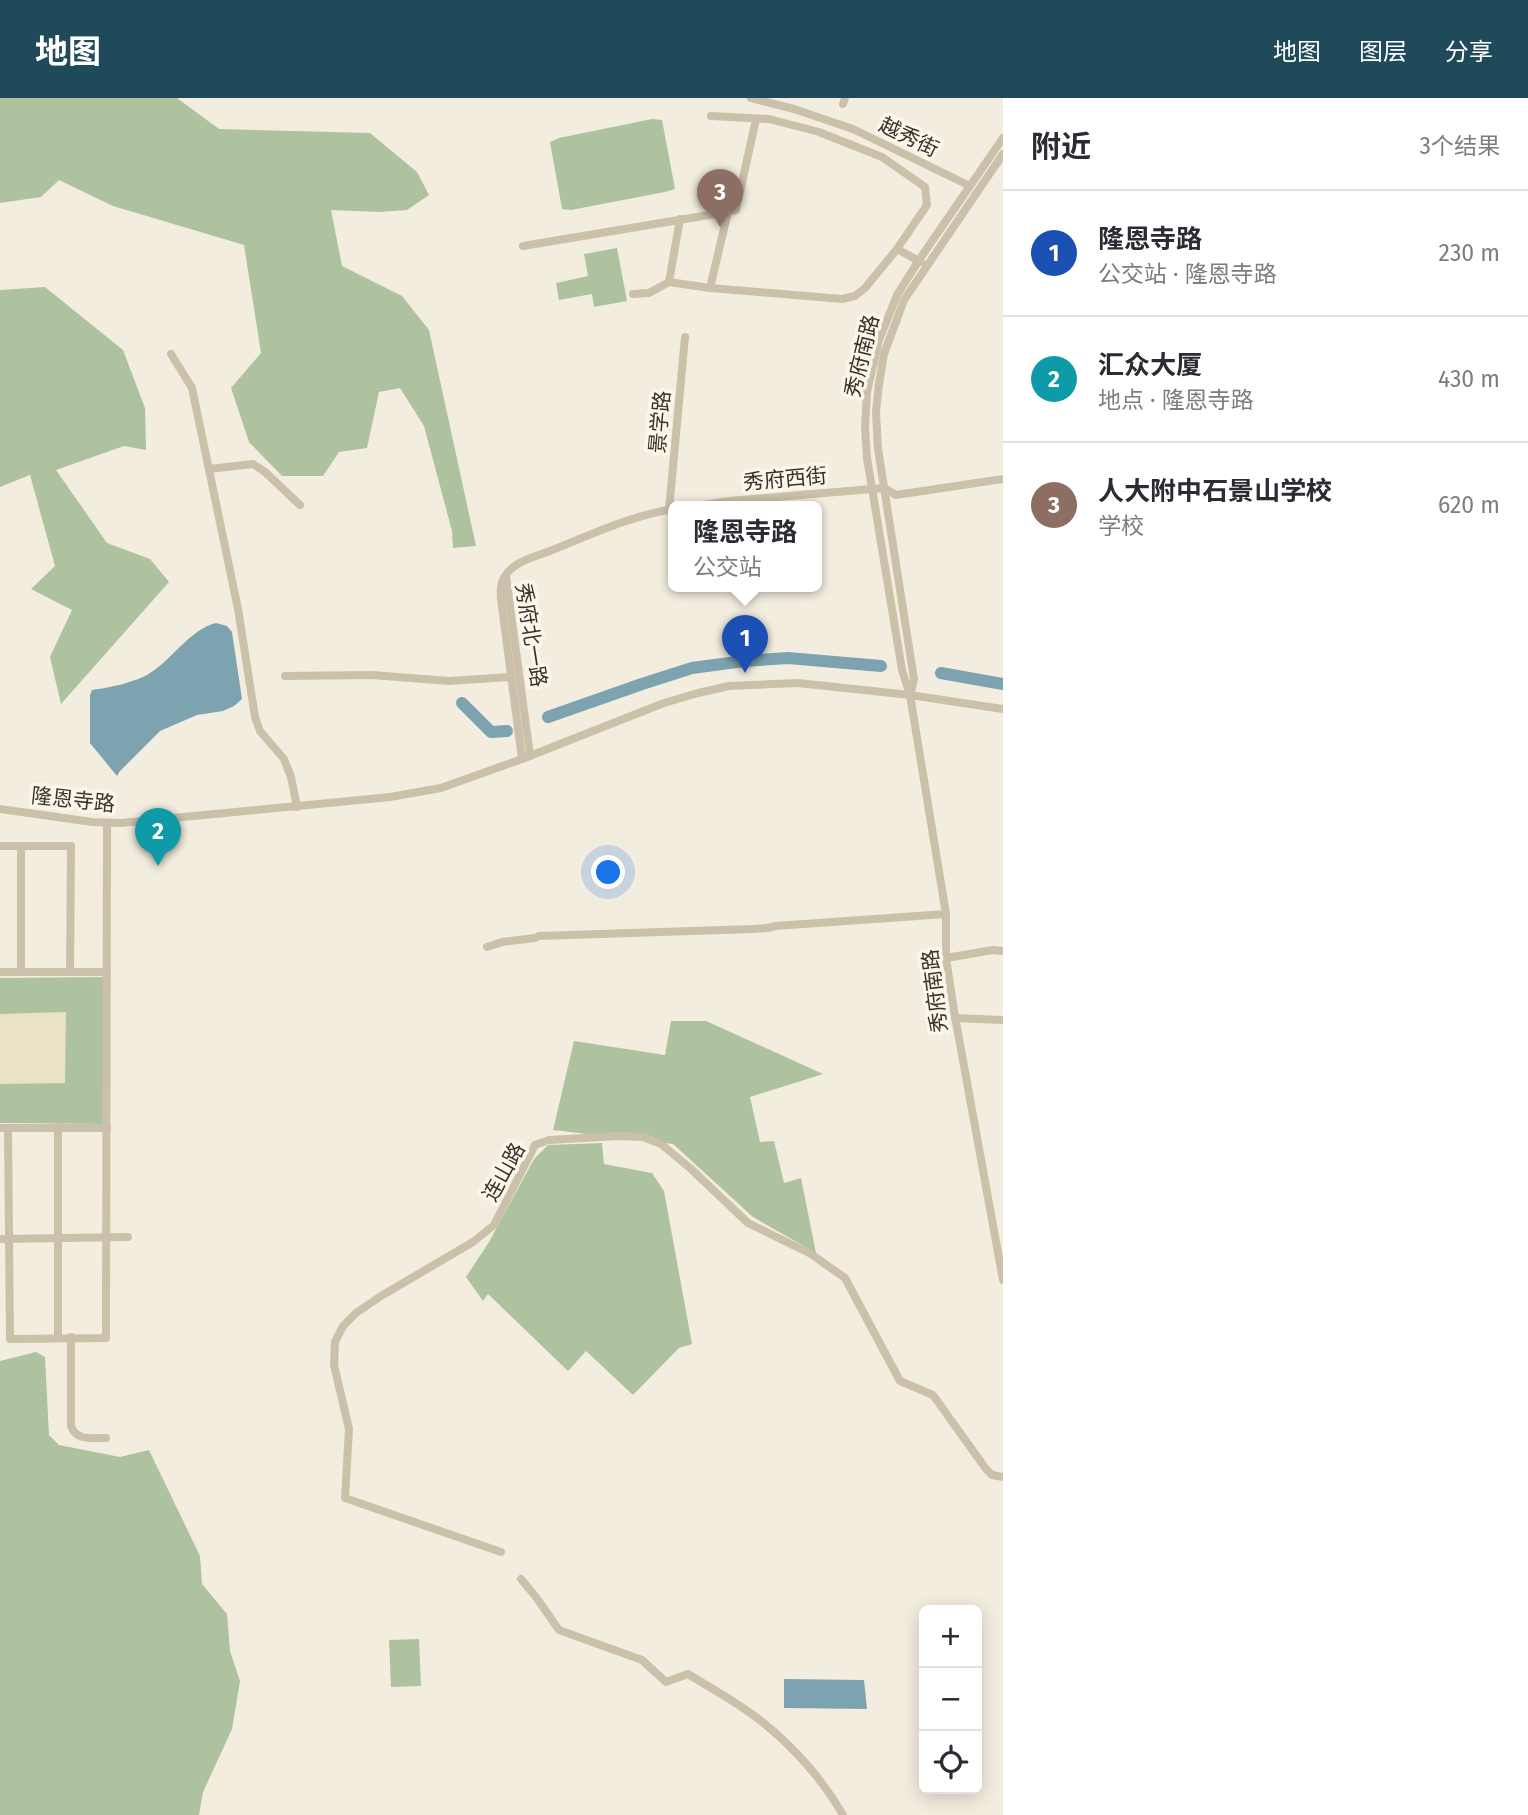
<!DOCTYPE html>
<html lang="zh">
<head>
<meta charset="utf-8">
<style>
  body { margin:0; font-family:"Fira Sans","Noto Sans SC",sans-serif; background:#f2f2f3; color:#2b2b33 }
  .controls { position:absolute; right:21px; bottom:21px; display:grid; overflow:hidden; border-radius:10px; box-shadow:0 4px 18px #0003 }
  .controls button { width:63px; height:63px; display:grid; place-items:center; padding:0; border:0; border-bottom:2px solid #e1e1e2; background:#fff; color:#2b2b33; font:35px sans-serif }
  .you { position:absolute; left:609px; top:775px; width:24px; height:24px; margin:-18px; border:5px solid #fff; border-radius:50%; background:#1a73e8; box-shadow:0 0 0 10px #1a73e833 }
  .badge { display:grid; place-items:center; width:46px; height:46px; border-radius:50%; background:#1f4a5a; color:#fff; font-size:23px; font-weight:700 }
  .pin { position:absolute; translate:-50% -58px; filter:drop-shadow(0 2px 4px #0008) }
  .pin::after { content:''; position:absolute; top:37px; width:24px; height:21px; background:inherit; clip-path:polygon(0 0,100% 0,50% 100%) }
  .popup { position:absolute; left:668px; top:403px; width:154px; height:91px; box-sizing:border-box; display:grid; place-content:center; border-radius:10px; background:#fff; filter:drop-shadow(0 2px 5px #0005); font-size:23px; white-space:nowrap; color:#7c7c81 }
  .popup b { font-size:26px; color:#2b2b33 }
  .popup::after { content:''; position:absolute; left:50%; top:100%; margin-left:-14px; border:14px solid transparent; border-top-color:#fff }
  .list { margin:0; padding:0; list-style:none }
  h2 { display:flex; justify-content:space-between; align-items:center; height:91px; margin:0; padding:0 28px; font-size:30px }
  h2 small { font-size:23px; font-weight:400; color:#7c7c81 }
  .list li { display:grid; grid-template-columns:46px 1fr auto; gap:21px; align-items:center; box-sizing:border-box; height:126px; padding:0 28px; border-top:2px solid #e1e1e2 }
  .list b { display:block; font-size:26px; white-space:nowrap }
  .list p { margin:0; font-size:23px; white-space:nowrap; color:#7c7c81 }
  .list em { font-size:23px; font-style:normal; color:#7c7c81 }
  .icon { flex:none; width:38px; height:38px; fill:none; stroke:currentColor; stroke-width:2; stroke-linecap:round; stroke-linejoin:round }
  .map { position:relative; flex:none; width:1003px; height:1717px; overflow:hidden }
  header { display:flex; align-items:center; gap:42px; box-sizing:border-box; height:98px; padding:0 35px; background:#1f4a5a; color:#fff }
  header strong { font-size:33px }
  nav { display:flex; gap:38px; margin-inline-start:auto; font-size:24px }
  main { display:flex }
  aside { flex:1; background:#fff }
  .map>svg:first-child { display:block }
  .green { fill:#afc29f }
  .plaza { fill:#eae2c6 }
  .water { fill:#7ea3b0 }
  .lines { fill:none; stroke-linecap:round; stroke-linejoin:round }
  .river { stroke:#7ea3b0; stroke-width:12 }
  .minor { stroke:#cbc0aa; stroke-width:8 }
  .labels { text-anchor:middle; stroke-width:7; stroke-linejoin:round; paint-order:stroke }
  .street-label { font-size:21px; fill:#39312a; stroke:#faf6eb }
</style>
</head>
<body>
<header>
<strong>地图</strong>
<nav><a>地图</a><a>图层</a><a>分享</a></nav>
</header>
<main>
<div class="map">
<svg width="1003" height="1717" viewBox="0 0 1003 1717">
  <rect width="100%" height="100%" fill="#f3eddf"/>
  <g class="green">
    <polygon points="0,0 177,0 219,31 370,35 417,74 429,97 407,112 380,114 331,112 342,168 402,198 429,232 476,448 453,450 452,433 424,328 400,290 379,294 367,350 339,354 323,378 282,378 249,344 231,290 261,255 244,147 113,108 59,82 41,99 0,105"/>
    <polygon points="652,21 662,22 675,91 665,94 571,112 562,111 550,44 559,40"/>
    <polygon points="617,150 627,203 594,209 592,196 559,202 556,185 588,178 584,156"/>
    <polygon points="45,189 123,252 145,310 146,352 124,348 56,372 107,445 150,461 169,484 61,606 50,559 72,512 31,491 55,468 30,377 0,389 0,192"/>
    <polygon points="103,879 103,1026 0,1025 0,880"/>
    <polygon points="671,923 706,923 823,976 750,999 760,1044 774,1043 784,1085 801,1080 816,1155 753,1119 673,1046 553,1032 574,943 665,957"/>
    <polygon points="602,1045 604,1066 652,1075 664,1093 692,1246 679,1250 633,1297 586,1253 568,1273 488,1196 483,1203 466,1179 489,1144 534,1061 548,1047"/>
    <polygon points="36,1254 45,1259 49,1337 59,1347 120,1359 149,1352 200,1458 202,1486 227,1516 230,1553 240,1583 232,1631 203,1694 199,1717 0,1717 0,1263"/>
    <polygon points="419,1541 421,1588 391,1589 389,1542"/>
  </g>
  <polygon class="plaza" points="66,914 65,985 0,986 0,916"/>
  <g class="water">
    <path d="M216,525L227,528L232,534L242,601L234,608L223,613L197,617L160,633L120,673L117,678L90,645V597L92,592C108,590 137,584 150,575C173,561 189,532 216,525Z"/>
    <polygon points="784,1581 864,1582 867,1611 784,1610"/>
  </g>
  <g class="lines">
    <g class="river">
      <polyline points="941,575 1003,586"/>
      <polyline points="462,605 491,634 507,633"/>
      <polyline points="548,619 642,586 692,570 744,563 788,560 881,568"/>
    </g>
    <g class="minor">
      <polyline points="751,0 794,11 853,31 970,88"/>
      <polyline points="843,6 845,0"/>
      <polyline points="1003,40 919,162 897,197 879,242 867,294 865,328 867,360 902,572 910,597 946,816 946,860 954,913 1003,1182"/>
      <polyline points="727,114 736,112 756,21"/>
      <polyline points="523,148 727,114 727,118 710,190"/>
      <polyline points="897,151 921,164"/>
      <polyline points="669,184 680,121"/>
      <polyline points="633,196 649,195 669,184 710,190 842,201 855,198 865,190 897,151 927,107 925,89 882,59 819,34 769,21 711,18"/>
      <polyline points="171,256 192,290 238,511 255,619 260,633 284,661 291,679 297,709"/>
      <polyline points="209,371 253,366 264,373 300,407"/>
      <polyline points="689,409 729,403 884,390 896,397 1003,381"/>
      <polyline points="669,412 685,239"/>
      <polyline points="506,478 530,658"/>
      <polyline points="285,578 372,577 449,583 511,579"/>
      <polyline points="911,594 914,581 878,351 876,314 879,286 884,256 904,202 1003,56"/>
      <path d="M522,661L501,501C500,488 501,481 510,472C520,462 537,458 550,453C590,437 630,418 673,411"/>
      <polyline points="0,711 92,724 121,725 390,699 441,690 522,661 664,605 698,595 729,588 798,585 910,597 1003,611"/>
      <polyline points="0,748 71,748 70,874"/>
      <path d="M487,849L502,844L535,840L539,838L754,831C761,830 768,831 775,828L946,816"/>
      <polyline points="946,860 993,852 1003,853"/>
      <polyline points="0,874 107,874"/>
      <polyline points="21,874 21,748"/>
      <polyline points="955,920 1003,922"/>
      <polyline points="58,1029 58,1240"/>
      <polyline points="0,1030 107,1030"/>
      <polyline points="8,1030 10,1241 106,1240 107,725"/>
      <polyline points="0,1141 128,1139"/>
      <path d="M71,1239V1328C76,1343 92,1340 106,1340"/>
      <polyline points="501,1454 345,1400 349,1331 334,1267 335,1244 343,1228 356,1215 381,1198 473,1144 494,1127 535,1047 549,1042 619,1038 643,1039 661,1046 690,1070 748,1125 811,1156 845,1180 900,1283 933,1297 986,1371 992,1377 1003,1379"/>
      <path d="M521,1481L536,1499L559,1532L642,1562L666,1584L688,1576C712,1591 739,1605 761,1623C793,1648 823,1682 843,1717"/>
    </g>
  </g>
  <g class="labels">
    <g class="street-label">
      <text transform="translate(909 39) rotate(26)" y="7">越秀街</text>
      <text transform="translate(862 258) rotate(-76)" y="7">秀府南路</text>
      <text transform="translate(660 324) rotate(-85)" y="7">景学路</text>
      <text transform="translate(785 381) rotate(-5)" y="7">秀府西街</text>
      <text transform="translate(531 537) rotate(81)" y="7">秀府北一路</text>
      <text transform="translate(73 702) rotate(6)" y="7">隆恩寺路</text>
      <text transform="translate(935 893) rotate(-97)" y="7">秀府南路</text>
      <text transform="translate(504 1074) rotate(-61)" y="7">连山路</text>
    </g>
  </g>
</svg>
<div class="controls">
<button>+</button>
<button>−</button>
<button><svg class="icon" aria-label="locate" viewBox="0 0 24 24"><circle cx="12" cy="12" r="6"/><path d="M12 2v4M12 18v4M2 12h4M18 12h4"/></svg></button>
</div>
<div class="you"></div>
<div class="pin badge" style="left:745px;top:575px;background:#1a4fb4">1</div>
<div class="popup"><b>隆恩寺路</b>公交站</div>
<div class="pin badge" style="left:158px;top:768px;background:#0f9aa8">2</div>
<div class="pin badge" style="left:720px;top:129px;background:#8d6e63">3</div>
</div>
<aside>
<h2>附近<small>3个结果</small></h2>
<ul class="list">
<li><span class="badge" style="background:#1a4fb4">1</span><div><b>隆恩寺路</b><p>公交站 · 隆恩寺路</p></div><em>230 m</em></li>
<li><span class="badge" style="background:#0f9aa8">2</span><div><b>汇众大厦</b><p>地点 · 隆恩寺路</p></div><em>430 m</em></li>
<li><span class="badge" style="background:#8d6e63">3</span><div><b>人大附中石景山学校</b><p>学校</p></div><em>620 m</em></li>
</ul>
</aside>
</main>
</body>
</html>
